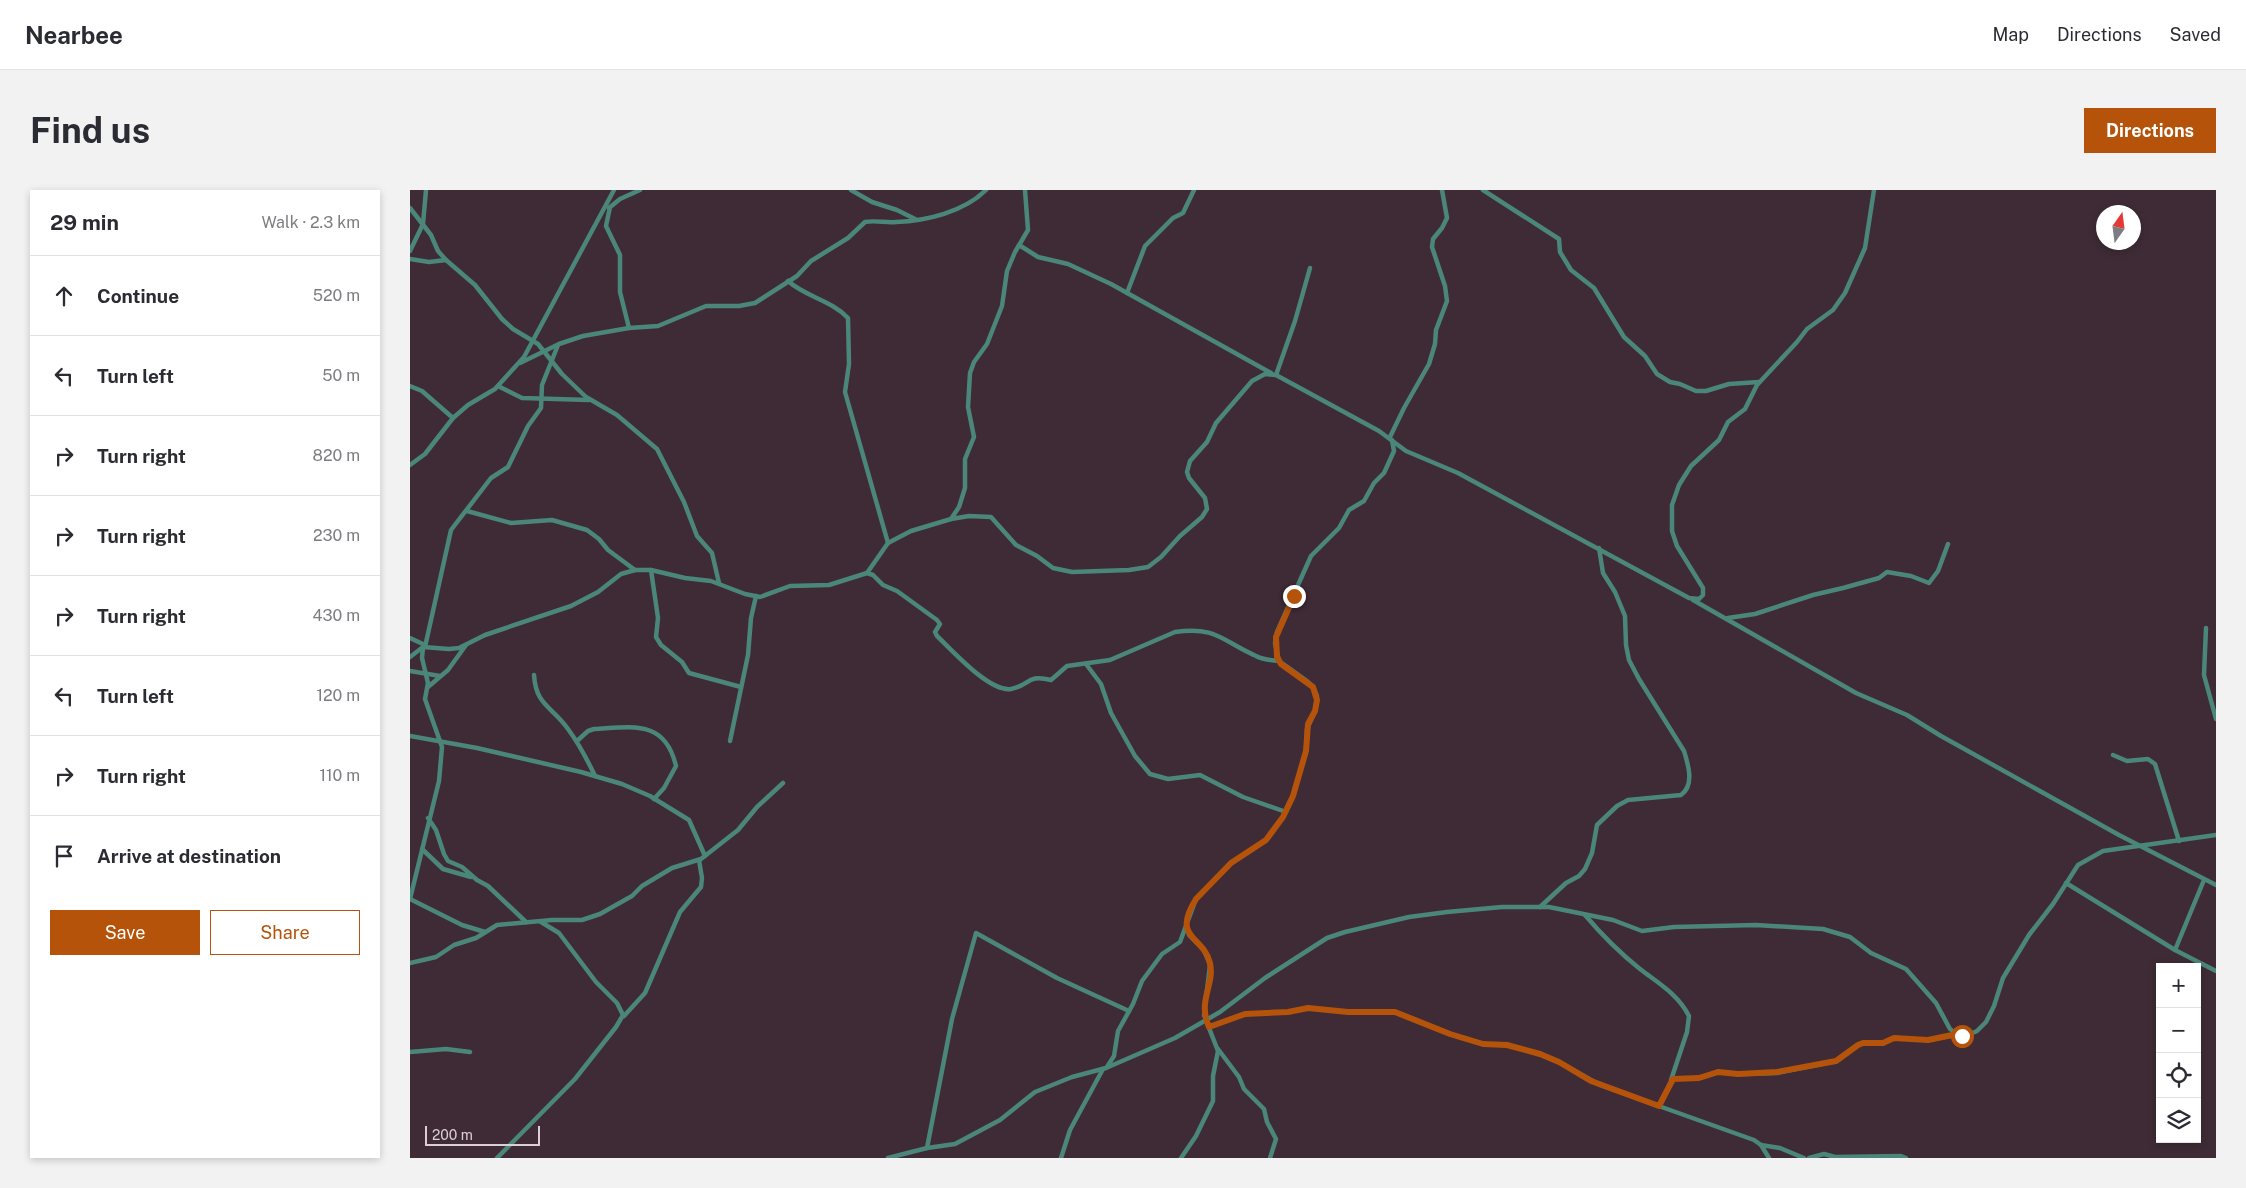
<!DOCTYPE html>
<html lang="en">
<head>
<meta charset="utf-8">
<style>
  body { margin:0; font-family:"Public Sans",sans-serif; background:#f2f2f3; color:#2b2b33 }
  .controls { position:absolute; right:15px; bottom:15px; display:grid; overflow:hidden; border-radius:0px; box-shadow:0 2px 8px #0003 }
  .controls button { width:45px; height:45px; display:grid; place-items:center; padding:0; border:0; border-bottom:1px solid #e1e1e2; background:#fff; color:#2b2b33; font:25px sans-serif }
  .compass { position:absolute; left:1686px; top:15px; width:45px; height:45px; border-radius:50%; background:#fff; box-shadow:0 2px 8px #0003; rotate:14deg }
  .scale { position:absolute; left:15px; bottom:12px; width:115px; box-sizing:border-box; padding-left:5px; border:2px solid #dbced5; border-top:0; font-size:14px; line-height:18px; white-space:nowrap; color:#dbced5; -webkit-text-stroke:4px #3e2b35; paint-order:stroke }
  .stop { position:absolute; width:15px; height:15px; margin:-11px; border:4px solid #b45309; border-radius:50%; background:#fff }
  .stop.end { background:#b45309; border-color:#fff; box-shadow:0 1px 5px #0008 }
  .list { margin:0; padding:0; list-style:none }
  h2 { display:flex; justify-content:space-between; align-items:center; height:65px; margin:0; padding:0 20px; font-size:21px }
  h2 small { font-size:16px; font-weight:400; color:#7c7c81 }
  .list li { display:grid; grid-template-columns:32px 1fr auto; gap:15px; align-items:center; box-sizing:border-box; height:80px; padding:0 20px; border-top:1px solid #e1e1e2 }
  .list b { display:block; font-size:19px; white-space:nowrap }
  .list em { font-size:16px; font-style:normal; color:#7c7c81 }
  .actions { display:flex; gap:10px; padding:15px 20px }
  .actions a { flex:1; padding:11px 0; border:1px solid #b45309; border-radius:0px; text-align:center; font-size:18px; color:#b45309 }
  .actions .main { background:#b45309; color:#fff }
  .icon { flex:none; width:28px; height:28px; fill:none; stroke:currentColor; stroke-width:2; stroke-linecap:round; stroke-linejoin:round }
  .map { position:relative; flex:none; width:1806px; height:968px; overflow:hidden; border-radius:0px }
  header { display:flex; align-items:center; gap:30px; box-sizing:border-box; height:70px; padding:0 25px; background:#fff; border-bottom:1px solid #e1e1e2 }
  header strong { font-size:24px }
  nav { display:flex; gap:28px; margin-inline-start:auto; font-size:18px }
  .intro { display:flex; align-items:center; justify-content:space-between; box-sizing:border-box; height:120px; padding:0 30px }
  h1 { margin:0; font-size:35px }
  .button { padding:12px 22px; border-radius:0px; background:#b45309; color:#fff; font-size:18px; font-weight:700 }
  main { display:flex; gap:30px; padding:0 30px }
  aside { flex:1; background:#fff; border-radius:0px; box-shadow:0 2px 8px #0003 }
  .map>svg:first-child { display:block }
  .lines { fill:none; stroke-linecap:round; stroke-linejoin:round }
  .street { stroke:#4a8679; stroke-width:4.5 }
  .route { stroke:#b45309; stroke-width:6 }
</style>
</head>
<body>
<header>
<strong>Nearbee</strong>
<nav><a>Map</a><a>Directions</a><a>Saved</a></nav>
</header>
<div class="intro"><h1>Find us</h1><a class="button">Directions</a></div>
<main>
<aside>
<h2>29 min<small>Walk · 2.3 km</small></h2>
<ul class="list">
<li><svg class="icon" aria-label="ahead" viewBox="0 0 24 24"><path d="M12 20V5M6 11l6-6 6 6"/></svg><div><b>Continue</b></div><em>520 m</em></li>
<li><svg class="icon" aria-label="left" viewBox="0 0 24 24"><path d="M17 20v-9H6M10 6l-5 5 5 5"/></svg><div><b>Turn left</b></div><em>50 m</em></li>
<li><svg class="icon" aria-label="right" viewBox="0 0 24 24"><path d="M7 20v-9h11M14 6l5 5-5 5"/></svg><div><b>Turn right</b></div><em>820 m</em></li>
<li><svg class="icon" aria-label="right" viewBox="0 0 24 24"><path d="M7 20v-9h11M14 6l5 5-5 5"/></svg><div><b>Turn right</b></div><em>230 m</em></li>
<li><svg class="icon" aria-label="right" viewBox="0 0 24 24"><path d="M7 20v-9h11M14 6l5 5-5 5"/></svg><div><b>Turn right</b></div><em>430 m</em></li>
<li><svg class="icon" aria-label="left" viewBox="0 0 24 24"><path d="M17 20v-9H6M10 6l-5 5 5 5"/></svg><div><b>Turn left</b></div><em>120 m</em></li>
<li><svg class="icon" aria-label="right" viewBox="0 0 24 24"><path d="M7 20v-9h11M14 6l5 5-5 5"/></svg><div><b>Turn right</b></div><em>110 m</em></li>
<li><svg class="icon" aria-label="arrive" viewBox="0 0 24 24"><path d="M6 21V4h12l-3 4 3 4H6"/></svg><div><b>Arrive at destination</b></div></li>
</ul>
<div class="actions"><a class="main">Save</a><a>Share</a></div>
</aside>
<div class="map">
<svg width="1806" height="968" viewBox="0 0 1806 968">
  <rect width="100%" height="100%" fill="#3e2b35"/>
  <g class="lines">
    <g class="street">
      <polyline points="441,0 462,12 487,20 505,29"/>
      <polyline points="1073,0 1149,49 1150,62 1161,80 1184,98 1214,147 1235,166 1247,184 1260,192 1270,194 1286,201 1296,201 1319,194 1349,192"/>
      <polyline points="200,17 196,36 210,65 210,102 219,138"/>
      <polyline points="0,18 21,45 28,61 36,70 65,95 92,129 103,139 128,154 152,184 176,207 207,225 247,259 274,312 287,346 302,363 309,393"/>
      <polyline points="199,18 210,9 230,0"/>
      <polyline points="609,55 628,67 658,74 701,94 861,183"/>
      <polyline points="0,61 13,34 16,0"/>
      <polyline points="0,69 19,72 36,70"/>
      <path d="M378,91C396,107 421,110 438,128L439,174L435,202L478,353"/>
      <polyline points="717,103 735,56 763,28 773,23 784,0"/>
      <path d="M110,173L149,154L173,146L219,138L248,136L296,116H329L345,113L387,86L401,71L438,48L455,32C465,30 476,33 486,32C516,31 554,22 576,0"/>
      <polyline points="866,185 885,131 900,78"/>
      <polyline points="0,196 12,201 43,228"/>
      <polyline points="88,196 112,208 179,210"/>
      <polyline points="980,247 994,218 1019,174 1025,154 1026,140 1037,111 1035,96 1022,57 1023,49 1032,38 1037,28 1032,0"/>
      <polyline points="0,275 15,264 43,228 58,215 85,199 114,167 204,0"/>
      <polyline points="57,321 101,333 142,330 177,340 189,349 198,360 225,380"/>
      <polyline points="541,329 559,326 581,327 606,355 627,366 643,378 662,382 719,380 738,377 751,367 770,346 792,327 797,319 795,308 779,288 777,282 780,271 797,252 806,233 842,191 855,184 866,185 969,241 996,261 1048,283 1279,408 1289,409 1293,405 1293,398 1267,356 1262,341 1262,315 1269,295 1281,276 1309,250 1318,232 1335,219 1347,195 1387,152 1397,139 1423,120 1435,103 1455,58 1464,0"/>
      <polyline points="241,380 248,428 246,447 251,455 272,472 279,483 331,497"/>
      <path d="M457,383L463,385L473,395L487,401L527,430L530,434L525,442L527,446C543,461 579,502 601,499C621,495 616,484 641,490L657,476L700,470L765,442C806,436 812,451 846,466C853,470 861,470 869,471"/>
      <polyline points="1283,410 1446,503 1497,525 1531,546 1709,645 1806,695"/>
      <polyline points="1318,428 1345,424 1403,405 1433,398 1469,388 1477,382 1501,386 1519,393 1528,381 1538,354"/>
      <polyline points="1796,438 1794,485 1806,529"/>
      <polyline points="0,448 15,455"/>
      <polyline points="15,457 41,340 81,288 98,277 118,236 131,218 132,195 148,155"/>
      <polyline points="0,467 13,457 39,459 49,458 75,445 161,416 188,402 211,384 225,380 241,380 275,388 301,391 335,404 350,407 380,396 419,395 457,383 478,353 501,341 541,329 549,317 555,298 555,269 564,247 558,217 560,183 564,172 577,154 592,116 597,81 605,62 618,40 615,0"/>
      <polyline points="676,474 691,494 701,523 725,566 740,584 758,589 790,585 833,607 876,622"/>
      <polyline points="0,481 30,486"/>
      <path d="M124,485C126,516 142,516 158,539C169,554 177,569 185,586"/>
      <polyline points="18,497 38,480 56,455"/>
      <polyline points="0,546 67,558 171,582 212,594 240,606 279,630 295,666"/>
      <path d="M167,551L178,541L184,539C222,537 255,529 266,576L254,598L244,609"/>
      <polyline points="320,551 338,465 341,428 346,406"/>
      <polyline points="1703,565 1717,571 1738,569 1745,574 1769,651"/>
      <polyline points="18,628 26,640 34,664 38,671 52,677 67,690 78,696 116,732"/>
      <polyline points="12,659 33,679 61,687"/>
      <polyline points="1656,693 1765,760 1806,781"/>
      <polyline points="0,709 29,591 32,557 15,509 18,493 12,468 13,457"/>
      <polyline points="0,709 52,735 75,742"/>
      <path d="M1130,717L1156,693L1169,686L1175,679L1182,663L1187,635L1207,616L1218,610L1271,605C1285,595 1278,574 1274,561L1229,489L1219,470L1216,455L1215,426L1205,402L1193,383L1189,358"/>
      <path d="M1175,725C1191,744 1210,763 1230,779C1248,793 1268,804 1279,826L1277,842L1261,890"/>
      <polyline points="1765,760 1794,690"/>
      <polyline points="0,773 26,767 44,755 66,748 87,735 142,730 172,730 190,724 222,706 232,696 262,678 291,669 328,640 347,617 373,593"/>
      <polyline points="214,826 235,803 270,722 291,697 292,688 289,670"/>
      <polyline points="799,837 835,824 878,822 897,818 938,822 985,822 1040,844 1073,854 1097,855 1130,864 1149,872 1190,895 1344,950 1351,955 1359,968"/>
      <polyline points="808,859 829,887 834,899 854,919 857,932 866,949 860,968"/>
      <polyline points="0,862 36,859 60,862"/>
      <polyline points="697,877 704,866 708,841 723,814 732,791 752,764 770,752 786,709 821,673 856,650 873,627 883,606 896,561 897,539 905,521 907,506 903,497 897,491 869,471 865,453 867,442 901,366 929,338 939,320 954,311 964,293 974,283 984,261 982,250"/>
      <polyline points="1249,916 1263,889 1289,888 1308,882 1328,884 1367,883 1427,871 1448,855 1453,853 1473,853 1484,848 1518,850 1546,845"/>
      <polyline points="1351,955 1370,958 1394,968"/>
      <polyline points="517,958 542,829 566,743 647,788 719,821"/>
      <polyline points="87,968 165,889 206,837 213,825 207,813 186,792 149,743 131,732"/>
      <polyline points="478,968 517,958 545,954 590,930 625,902 662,887 696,878 765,848 810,822 855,788 917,748 935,742 999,727 1037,722 1092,717 1139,717 1203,730 1232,741 1264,737 1346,735 1413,739 1440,747 1461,763 1496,779 1526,813 1540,839 1547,844 1558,845 1567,841 1576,832 1584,816 1593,788 1619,745 1643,714 1668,675 1693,661 1806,645"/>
      <polyline points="651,968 660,940 693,879"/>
      <polyline points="771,968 786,946 803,911 803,886 808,861 794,825 800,775 794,760 779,745 777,736"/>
      <polyline points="1399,968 1414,964 1425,967 1491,966 1496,968"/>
    </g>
  </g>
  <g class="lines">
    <path class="route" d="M884,406L866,447L867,467L871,474L903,497L907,510L905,521L898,534L896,561L883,606L873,627L856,650L821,673L786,709C761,749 793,745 800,773C805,795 787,810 799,837L835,824L878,822L898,818L938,822H985L1040,844L1073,854L1097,855L1130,864L1149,872L1181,891L1249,916L1263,889L1289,888L1308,882L1328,884L1367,882L1426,871L1448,855L1453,853H1473L1484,848L1518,850L1547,844L1552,846"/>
  </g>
</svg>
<div class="controls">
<button>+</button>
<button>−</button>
<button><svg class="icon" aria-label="locate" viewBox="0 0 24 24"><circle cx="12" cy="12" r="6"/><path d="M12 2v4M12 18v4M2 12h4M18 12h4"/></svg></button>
<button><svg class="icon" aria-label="layers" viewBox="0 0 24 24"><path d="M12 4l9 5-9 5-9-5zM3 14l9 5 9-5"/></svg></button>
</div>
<svg class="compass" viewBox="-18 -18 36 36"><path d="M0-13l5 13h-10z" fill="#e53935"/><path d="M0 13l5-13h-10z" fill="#7c7c81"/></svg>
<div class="scale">200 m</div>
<div class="stop" style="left:1552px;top:846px"></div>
<div class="stop end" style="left:884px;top:406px"></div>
</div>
</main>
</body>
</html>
